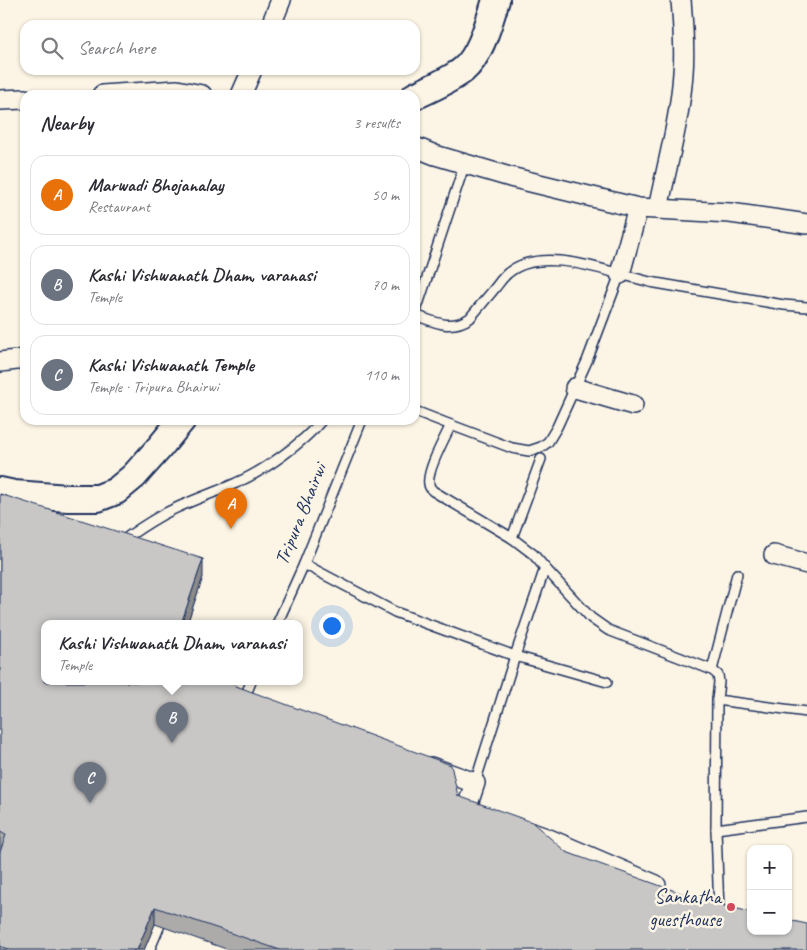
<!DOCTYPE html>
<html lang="en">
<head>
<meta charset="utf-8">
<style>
  body { margin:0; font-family:Caveat,sans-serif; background:#f2f2f3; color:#2b2b33 }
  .controls { position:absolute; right:15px; bottom:15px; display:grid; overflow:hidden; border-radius:10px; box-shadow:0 1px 4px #0004 }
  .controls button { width:45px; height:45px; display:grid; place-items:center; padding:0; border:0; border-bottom:1px solid #e1e1e2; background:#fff; color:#2b2b33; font:25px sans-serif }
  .you { position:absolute; left:331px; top:625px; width:18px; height:18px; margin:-12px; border:4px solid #fff; border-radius:50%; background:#1a73e8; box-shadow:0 0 0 8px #1a73e833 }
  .badge { display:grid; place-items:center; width:32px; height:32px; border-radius:50%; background:#0b8043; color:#fff; font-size:16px; font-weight:700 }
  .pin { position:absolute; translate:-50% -41px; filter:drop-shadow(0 1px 2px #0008) }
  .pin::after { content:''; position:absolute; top:26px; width:18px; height:15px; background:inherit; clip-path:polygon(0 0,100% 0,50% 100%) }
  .popup { position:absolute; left:41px; top:620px; width:262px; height:65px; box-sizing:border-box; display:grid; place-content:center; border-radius:10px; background:#fff; filter:drop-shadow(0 1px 4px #0005); font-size:16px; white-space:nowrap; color:#7c7c81 }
  .popup b { font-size:19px; color:#2b2b33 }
  .popup::after { content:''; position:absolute; left:50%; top:100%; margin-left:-10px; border:10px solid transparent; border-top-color:#fff }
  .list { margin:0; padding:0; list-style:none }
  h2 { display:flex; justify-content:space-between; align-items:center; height:65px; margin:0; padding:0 20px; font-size:21px }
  h2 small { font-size:16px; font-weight:400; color:#7c7c81 }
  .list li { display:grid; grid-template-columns:32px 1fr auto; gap:15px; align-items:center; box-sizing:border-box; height:80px; margin:0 10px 10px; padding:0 10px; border:1px solid #e1e1e2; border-radius:15px }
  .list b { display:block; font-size:19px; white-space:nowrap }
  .list p { margin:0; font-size:16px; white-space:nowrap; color:#7c7c81 }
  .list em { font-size:16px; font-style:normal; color:#7c7c81 }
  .icon { flex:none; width:28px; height:28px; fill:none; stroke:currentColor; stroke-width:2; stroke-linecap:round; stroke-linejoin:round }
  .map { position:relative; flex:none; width:807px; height:950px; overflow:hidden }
  .search { position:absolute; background:#fff; box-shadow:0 1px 4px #0004; left:20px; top:20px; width:400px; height:55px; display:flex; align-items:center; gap:12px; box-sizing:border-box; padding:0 18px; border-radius:15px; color:#7c7c81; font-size:19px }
  .panel { position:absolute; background:#fff; box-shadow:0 1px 4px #0004; left:20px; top:90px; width:400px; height:335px; border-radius:15px }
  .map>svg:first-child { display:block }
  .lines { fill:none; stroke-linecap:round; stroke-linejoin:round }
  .lane-casing { stroke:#1b2f5e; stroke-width:12 }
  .street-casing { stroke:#1b2f5e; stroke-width:22 }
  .secondary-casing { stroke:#1b2f5e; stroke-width:30 }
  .lane { stroke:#fcf5e5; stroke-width:9 }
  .street { stroke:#fcf5e5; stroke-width:19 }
  .secondary { stroke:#fcf5e5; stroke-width:26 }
  .wall { fill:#acabaa; stroke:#1b2f5e }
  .shaded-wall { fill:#8c8b8b; stroke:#1b2f5e }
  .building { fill:#c8c7c6; stroke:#1b2f5e }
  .poi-dot { fill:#d1495b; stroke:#fcf5e5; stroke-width:2 }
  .labels { text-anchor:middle; stroke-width:5; stroke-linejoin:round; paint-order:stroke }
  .street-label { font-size:20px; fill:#1b2f5e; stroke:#fcf5e5 }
  .poi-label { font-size:20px; fill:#1b2f5e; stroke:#fcf5e5; text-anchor:end }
</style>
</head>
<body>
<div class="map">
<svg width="807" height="950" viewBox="0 0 807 950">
  <rect width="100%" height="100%" fill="#fcf5e5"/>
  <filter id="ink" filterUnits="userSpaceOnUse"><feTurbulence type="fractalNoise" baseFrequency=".02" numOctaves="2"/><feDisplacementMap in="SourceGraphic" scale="10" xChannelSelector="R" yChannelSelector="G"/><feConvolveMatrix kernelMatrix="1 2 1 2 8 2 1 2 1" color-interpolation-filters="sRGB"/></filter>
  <g filter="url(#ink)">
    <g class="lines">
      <defs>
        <g id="lane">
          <polyline points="415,314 465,163"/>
          <path d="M415,315C435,322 450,331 470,318C478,308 487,298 495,288C499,283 503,277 508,273C536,249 588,265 620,274"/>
          <polyline points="415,411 451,425"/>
          <polyline points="512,538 541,459"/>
          <path d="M121,542C134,532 148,523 162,515C186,502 212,494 236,483C264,471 303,443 322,420"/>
          <polyline points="304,564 395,612 515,656 607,682"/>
          <path d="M545,568L533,554L512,538L433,491C431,489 429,486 429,484C426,472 445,437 451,425L512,448L529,451L541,447L548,442L557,427L587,361L620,274L650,282L784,305L807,307"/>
          <polyline points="277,624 304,564 362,420"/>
          <polyline points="712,670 737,574"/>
          <polyline points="244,699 251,682"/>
          <polyline points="717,700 716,829 719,911"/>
          <polyline points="475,783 515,656 545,568 591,618 608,630 702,666 712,670 718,675 719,682 717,700 807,712"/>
          <polyline points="716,829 807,817"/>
        </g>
        <g id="street">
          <polyline points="271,25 281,0"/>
          <polyline points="102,95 177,90 202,95"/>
          <polyline points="241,95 252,70"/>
          <polyline points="0,100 25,99"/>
          <polyline points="415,147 435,155 510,177 638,208 730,213 807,224"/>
          <path d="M658,209C667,165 680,119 683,73C685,49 683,24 681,0"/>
          <polyline points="620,274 638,208"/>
          <polyline points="0,362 25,359"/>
          <polyline points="575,388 633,405"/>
          <polyline points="774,555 807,564"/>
          <polyline points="431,767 475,783 466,810 480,815"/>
          <polyline points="532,833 549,839 656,885"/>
          <polyline points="144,950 155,924"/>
        </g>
        <g id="secondary">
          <path d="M415,96C431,88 449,81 463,70C481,55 489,22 496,0"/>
          <polyline points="0,491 14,494 68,498 98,498 116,491 134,476 159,448 182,420"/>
        </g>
      </defs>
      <use href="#lane" class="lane-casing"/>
      <use href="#street" class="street-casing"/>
      <use href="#secondary" class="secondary-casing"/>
      <use href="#lane" class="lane"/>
      <use href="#street" class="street"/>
      <use href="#secondary" class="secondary"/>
    </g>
    <polygon class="wall" points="0,494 203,577 187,624 44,624 236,686 458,796 566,852 807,950 229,950 155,924 144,950 0,950"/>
    <g class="shaded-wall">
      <polygon points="203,559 203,577 187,624 181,624"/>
      <polygon points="155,907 155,924 144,950 137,950"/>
    </g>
    <polygon class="building" points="0,494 203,559 181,624 44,624 44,682 235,682 236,686 451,765 458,796 532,822 566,852 703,901 751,912 751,931 788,931 788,920 807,924 807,950 280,950 155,907 137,950 10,950 0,946 0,852 6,835 0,832"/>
  </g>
  <circle class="poi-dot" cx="731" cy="907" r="5"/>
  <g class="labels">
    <g class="street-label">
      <text transform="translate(300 514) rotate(-68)" y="7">Tripura Bhairwi</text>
    </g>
    <g class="poi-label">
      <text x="721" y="903">Sankatha<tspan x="721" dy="23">guesthouse</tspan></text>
    </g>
  </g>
</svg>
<div class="controls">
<button>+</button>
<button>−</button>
</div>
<div class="you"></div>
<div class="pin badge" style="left:231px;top:529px;background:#e8710a">A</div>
<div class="pin badge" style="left:172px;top:743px;background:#6b7280">B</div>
<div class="popup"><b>Kashi Vishwanath Dham, varanasi</b>Temple</div>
<div class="pin badge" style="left:90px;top:803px;background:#6b7280">C</div>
<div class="search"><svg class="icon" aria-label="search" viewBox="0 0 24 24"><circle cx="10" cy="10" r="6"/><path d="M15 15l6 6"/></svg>Search here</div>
<section class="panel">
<h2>Nearby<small>3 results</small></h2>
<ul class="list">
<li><span class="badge" style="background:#e8710a">A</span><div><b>Marwadi Bhojanalay</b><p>Restaurant</p></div><em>50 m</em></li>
<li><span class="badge" style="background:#6b7280">B</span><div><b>Kashi Vishwanath Dham, varanasi</b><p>Temple</p></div><em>70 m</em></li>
<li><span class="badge" style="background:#6b7280">C</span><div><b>Kashi Vishwanath Temple</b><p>Temple · Tripura Bhairwi</p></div><em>110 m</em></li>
</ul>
</section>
</div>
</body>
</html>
